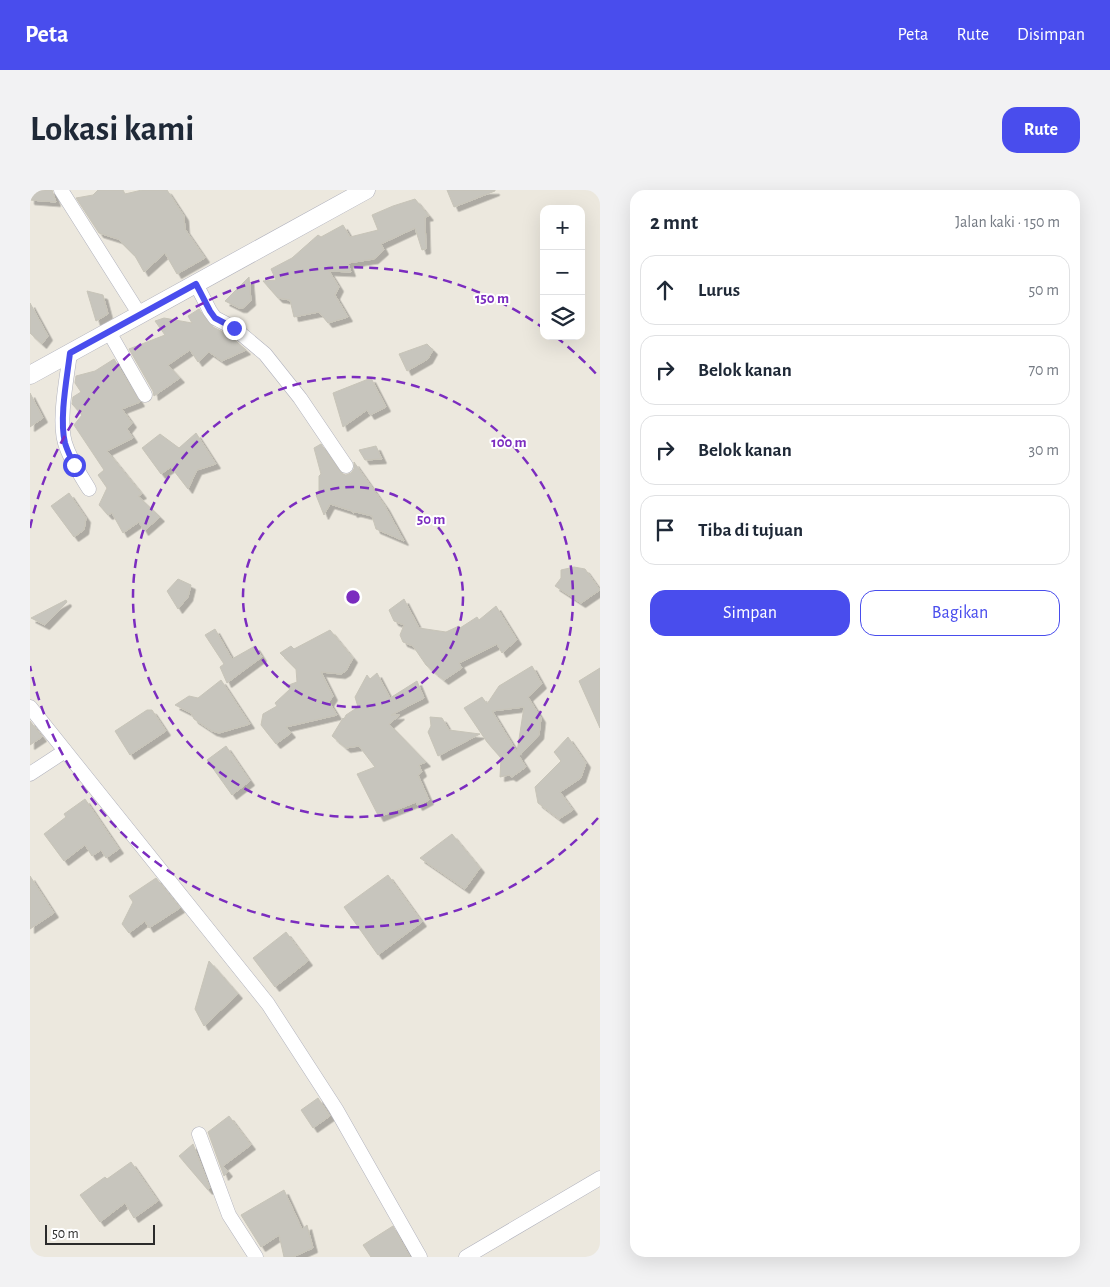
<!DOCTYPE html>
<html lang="id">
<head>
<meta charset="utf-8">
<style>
  body { margin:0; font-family:"Alegreya Sans",sans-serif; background:#f2f2f3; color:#1f2937 }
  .controls { position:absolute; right:15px; top:15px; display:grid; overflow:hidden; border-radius:10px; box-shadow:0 5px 20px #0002 }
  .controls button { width:45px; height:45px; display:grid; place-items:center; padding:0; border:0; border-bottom:1px solid #e0e1e3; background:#fff; color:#1f2937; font:25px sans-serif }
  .scale { position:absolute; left:15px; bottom:12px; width:110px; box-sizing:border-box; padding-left:5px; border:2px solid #2b2b2b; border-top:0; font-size:14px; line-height:18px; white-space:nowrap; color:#2b2b2b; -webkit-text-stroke:4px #fff; paint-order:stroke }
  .stop { position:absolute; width:15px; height:15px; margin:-11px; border:4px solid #494ded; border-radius:50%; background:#fff }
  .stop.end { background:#494ded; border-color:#fff; box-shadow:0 1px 5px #0008 }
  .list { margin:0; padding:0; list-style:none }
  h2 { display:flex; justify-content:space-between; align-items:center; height:65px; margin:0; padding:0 20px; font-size:21px }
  h2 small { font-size:16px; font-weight:400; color:#747a83 }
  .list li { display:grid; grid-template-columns:32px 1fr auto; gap:15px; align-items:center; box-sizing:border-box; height:70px; margin:0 10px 10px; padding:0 10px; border:1px solid #e0e1e3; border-radius:15px }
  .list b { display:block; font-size:19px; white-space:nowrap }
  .list em { font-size:16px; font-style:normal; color:#747a83 }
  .actions { display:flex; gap:10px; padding:15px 20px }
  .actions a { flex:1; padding:11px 0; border:1px solid #494ded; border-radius:15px; text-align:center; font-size:18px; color:#494ded }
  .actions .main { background:#494ded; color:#fff }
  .icon { flex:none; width:28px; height:28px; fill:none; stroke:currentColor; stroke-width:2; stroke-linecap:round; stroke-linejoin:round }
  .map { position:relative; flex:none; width:570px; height:1067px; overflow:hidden; border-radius:15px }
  header { display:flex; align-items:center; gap:30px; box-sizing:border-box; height:70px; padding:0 25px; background:#494ded; color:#fff }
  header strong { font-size:24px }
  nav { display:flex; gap:28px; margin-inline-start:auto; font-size:18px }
  .intro { display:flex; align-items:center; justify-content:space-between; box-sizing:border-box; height:120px; padding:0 30px }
  h1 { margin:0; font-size:35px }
  .button { padding:12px 22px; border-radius:15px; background:#494ded; color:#fff; font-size:18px; font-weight:700 }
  main { display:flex; gap:30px; padding:0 30px }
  aside { flex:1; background:#fff; border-radius:15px; box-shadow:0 5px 20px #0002 }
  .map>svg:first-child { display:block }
  .building { fill:#c7c5bd; stroke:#c7c4b8; fill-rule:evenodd; filter:url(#shadow) }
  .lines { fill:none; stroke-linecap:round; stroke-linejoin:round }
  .minor-casing { stroke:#b1b2bd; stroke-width:15 }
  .tertiary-casing { stroke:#b1b2bd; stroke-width:19 }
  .minor { stroke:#fff; stroke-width:14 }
  .tertiary { stroke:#fff; stroke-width:18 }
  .route { stroke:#494ded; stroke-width:6 }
  .ring { fill:none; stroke:#7b2cbf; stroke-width:2.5; stroke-dasharray:9 6 }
  .centre { fill:#7b2cbf; stroke:#fff; stroke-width:2.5 }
  .ring-label { font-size:15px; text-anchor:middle; font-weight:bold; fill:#7b2cbf; stroke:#fff; stroke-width:4; stroke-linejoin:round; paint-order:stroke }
</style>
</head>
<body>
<header>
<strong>Peta</strong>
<nav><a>Peta</a><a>Rute</a><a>Disimpan</a></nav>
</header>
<div class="intro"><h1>Lokasi kami</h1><a class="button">Rute</a></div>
<main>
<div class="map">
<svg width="570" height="1067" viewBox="0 0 570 1067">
  <defs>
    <filter id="shadow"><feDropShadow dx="4.5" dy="4.5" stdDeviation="0" flood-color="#0004"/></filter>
  </defs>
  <rect width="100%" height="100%" fill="#ece8de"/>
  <g class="building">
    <polygon points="0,0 22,0 26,12 0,10"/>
    <polygon points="68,0 93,0 95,4 112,0 137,0 154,26 155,39 175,68 147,84 135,63 114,82 105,66 88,49 69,43 46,8 63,5"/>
    <polygon points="417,0 465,0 465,1 424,17"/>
    <polygon points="385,9 399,26 395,27 396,59 392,60 385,38 351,54 354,60 344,69 318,73 321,82 299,81 309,97 305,105 318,127 298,133 289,122 264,127 260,110 248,108 233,91 246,90 241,79 262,68 288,45 291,47 313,35 320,47 348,40 342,25 363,16"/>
    <polygon points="219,87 221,111 213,118 209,118 195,111"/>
    <polygon points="57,101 73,105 78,124 66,131"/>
    <polygon points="0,113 18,146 12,154 0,143"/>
    <polygon points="169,119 181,136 199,145 216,160 192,171 179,162 168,172 160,160 138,175 150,188 124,206 123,201 99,159 135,145 125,131 134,128 162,133 158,126"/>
    <polygon points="397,154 403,160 398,169 377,181 369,164"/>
    <polygon points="84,169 110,212 92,219 102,233 97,239 103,248 77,261 112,304 108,306 130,327 114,341 109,332 93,343 82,323 78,325 69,315 77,298 68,285 74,280 44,235 52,225 42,214 43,207 51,202 45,193 46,186 65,181"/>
    <polygon points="341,188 356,217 340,225 337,220 313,237 303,203"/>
    <polygon points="0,203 13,228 0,237"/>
    <polygon points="166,243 186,274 167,280 158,299 141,277 131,284 112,258 130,244 149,258"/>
    <polygon points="291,254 312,284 316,285 321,283 324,279 324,272 355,316 374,351 346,339 342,326 326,322 323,323 322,321 300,314 294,325 286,305 289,303 289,286 291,284 284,258"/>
    <polygon points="346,256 352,269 335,270 329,260"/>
    <polygon points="39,303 56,328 54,340 44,347 21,316"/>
    <polygon points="544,377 555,379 570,400 551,413 525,396 531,388 531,380"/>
    <polygon points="148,389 161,395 158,407 148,419 137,401"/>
    <polygon points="374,409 389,438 416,442 429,436 430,438 447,427 449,430 466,416 487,450 472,463 467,454 429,473 432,478 414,490 396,475 383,456 373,452 370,445 374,435 364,431 359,420"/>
    <polygon points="36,410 37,412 15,435 1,428"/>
    <polygon points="185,439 202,469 225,456 232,467 197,493 190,477 194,474 175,445"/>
    <polygon points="300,440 323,468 316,481 311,484 291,482 303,506 299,512 307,525 256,537 261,543 246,554 231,535 233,524 247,516 245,513 260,499 256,496 267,492 266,479 250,463 261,456 264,459"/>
    <path d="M502,476L512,494L498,507L511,528L509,545L489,566L496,577L482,587L479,585L470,587L471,568L457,552L434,518L452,507L457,514L469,496ZM494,517L487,562L462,521Z"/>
    <polygon points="570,478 570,538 549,491"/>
    <polygon points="347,483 360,508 387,491 394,508 361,525 370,525 359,534 396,572 389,575 392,582 388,585 399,610 388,616 386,612 349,627 327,584 345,577 329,556 316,558 302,546 313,528 314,529 316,525 328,517 325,507 337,485 340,489"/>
    <polygon points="191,490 220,534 189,543 182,541 164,529 161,523 145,515 159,506 168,508"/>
    <polygon points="117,520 122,520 136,541 100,565 85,541"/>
    <polygon points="400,527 412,528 419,540 450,544 408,566 398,542 401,536"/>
    <polygon points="0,531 12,547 0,555"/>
    <polygon points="538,547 556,573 551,588 530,602 543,620 529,629 508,613 505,597 531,571 524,562"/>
    <polygon points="196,556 220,591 202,605 177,570"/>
    <polygon points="55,609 89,659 76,668 71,660 62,666 55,655 34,671 14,644 36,627 34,624"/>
    <polygon points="422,644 450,678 435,699 390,668"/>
    <polygon points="358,685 392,732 348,765 314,717"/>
    <polygon points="0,686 24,723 0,739"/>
    <polygon points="126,688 150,718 119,738 115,731 99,743 92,734 103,712 99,706"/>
    <polygon points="256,742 278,771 245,797 223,768"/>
    <polygon points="179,771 208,804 174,836 165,819"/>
    <polygon points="288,908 300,926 283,938 271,920"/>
    <polygon points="199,926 221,955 193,976 198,982 194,986 178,942"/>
    <polygon points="163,954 180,998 178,1000 149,966"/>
    <polygon points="101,972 128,1011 104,1028 95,1013 70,1032 50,1005 75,987 77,989"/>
    <polygon points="254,1000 272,1039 277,1035 283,1058 263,1067 254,1067 249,1045 231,1057 211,1025"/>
    <polygon points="363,1036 380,1067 341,1067 333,1055"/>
  </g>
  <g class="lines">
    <defs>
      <g id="minor">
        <polyline points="31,0 110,125"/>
        <polyline points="166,94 180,121 185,128 204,138 235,164 270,208 316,276"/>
        <polyline points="79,142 115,205"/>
        <path d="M40,163C37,188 28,230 35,253C40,270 50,284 59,299"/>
        <polyline points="0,517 238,814 306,919 390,1067"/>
        <polyline points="0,584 35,561"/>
        <polyline points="169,944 199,1025 226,1067"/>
        <polyline points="436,1067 570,988"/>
      </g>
      <polyline id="tertiary" points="0,185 336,0"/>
    </defs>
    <use href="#minor" class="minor-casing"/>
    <use href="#tertiary" class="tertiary-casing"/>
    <use href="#minor" class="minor"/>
    <use href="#tertiary" class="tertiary"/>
  </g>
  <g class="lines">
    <path class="route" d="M44,275C41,268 37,260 35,253C29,229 37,188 40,163L166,94L180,121L185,128L204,138"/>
  </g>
  <g class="ring">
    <circle cx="323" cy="407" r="110"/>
    <circle cx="323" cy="407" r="220"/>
    <path d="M568 628A330 330 0 0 1 0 476M0 338A330 330 0 0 1 512 137M526 147A330 330 0 0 1 568 186"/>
  </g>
  <circle cx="323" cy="407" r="8" class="centre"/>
  <g class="ring-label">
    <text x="462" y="113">150 m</text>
    <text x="479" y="257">100 m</text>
    <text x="401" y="334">50 m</text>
  </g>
</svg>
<div class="controls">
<button>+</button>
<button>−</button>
<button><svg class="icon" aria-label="layers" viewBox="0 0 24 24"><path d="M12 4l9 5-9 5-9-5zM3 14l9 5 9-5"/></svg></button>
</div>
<div class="scale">50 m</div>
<div class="stop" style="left:44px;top:275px"></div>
<div class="stop end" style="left:204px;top:138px"></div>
</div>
<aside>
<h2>2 mnt<small>Jalan kaki · 150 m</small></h2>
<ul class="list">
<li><svg class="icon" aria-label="ahead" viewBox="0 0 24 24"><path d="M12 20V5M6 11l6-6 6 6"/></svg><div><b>Lurus</b></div><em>50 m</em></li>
<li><svg class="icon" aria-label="right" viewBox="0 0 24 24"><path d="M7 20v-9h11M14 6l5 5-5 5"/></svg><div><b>Belok kanan</b></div><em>70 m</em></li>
<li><svg class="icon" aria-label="right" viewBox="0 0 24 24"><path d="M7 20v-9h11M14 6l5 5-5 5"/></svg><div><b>Belok kanan</b></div><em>30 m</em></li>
<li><svg class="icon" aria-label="arrive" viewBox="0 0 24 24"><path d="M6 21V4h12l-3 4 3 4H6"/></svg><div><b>Tiba di tujuan</b></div></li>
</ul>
<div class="actions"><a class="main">Simpan</a><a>Bagikan</a></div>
</aside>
</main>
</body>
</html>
